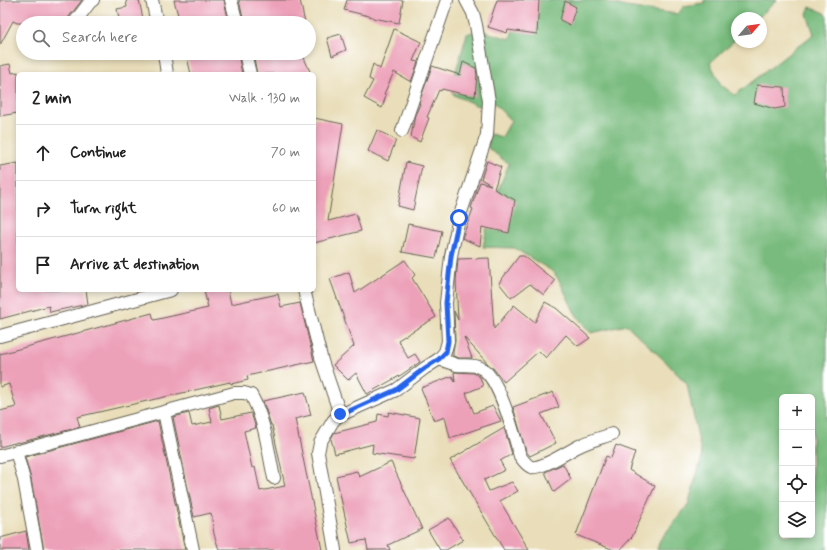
<!DOCTYPE html>
<html lang="en">
<head>
<meta charset="utf-8">
<style>
  body { margin:0; font-family:Mynerve,sans-serif; background:#f6f6f6; color:#222 }
  .controls { position:absolute; right:12px; bottom:12px; display:grid; overflow:hidden; border-radius:6px; box-shadow:0 2px 6px #0003 }
  .controls button { width:36px; height:36px; display:grid; place-items:center; padding:0; border:0; border-bottom:1px solid #e0e0e0; background:#fff; color:#222; font:20px sans-serif }
  .compass { position:absolute; left:731px; top:12px; width:36px; height:36px; border-radius:50%; background:#fff; box-shadow:0 2px 6px #0003; rotate:61deg }
  .stop { position:absolute; width:12px; height:12px; margin:-9px; border:3px solid #2563eb; border-radius:50%; background:#fff }
  .stop.end { background:#2563eb; border-color:#fff; box-shadow:0 1px 4px #0008 }
  .list { margin:0; padding:0; list-style:none }
  h2 { display:flex; justify-content:space-between; align-items:center; height:52px; margin:0; padding:0 16px; font-size:17px }
  h2 small { font-size:13px; font-weight:400; color:#767676 }
  .list li { display:grid; grid-template-columns:26px 1fr auto; gap:12px; align-items:center; box-sizing:border-box; height:56px; padding:0 16px; border-top:1px solid #e0e0e0 }
  .list b { display:block; font-size:15px; white-space:nowrap }
  .list em { font-size:13px; font-style:normal; color:#767676 }
  .icon { flex:none; width:22px; height:22px; fill:none; stroke:currentColor; stroke-width:2; stroke-linecap:round; stroke-linejoin:round }
  .map { position:relative; flex:none; width:827px; height:550px; overflow:hidden }
  .search { position:absolute; background:#fff; box-shadow:0 2px 6px #0003; left:16px; top:16px; width:300px; height:44px; display:flex; align-items:center; gap:10px; box-sizing:border-box; padding:0 14px; border-radius:22px; color:#767676; font-size:15px }
  .panel { position:absolute; background:#fff; box-shadow:0 2px 6px #0003; left:16px; top:72px; width:300px; height:220px; border-radius:6px }
  .map>svg:first-child { display:block }
  .forest { fill:#79bb7e; stroke:#4a6c4d; fill-rule:evenodd }
  .building { fill:#eda1b9 }
  .lines { fill:none; stroke-linecap:round; stroke-linejoin:round }
  .street-casing { stroke:#646053; stroke-width:14 }
  .street { stroke:#fff; stroke-width:12 }
  .route { stroke:#2563eb; stroke-width:5 }
</style>
</head>
<body>
<div class="map">
<svg width="827" height="550" viewBox="0 0 827 550">
  <rect width="100%" height="100%" fill="#fff"/>
  <filter id="ink" filterUnits="userSpaceOnUse"><feTurbulence type="fractalNoise" baseFrequency=".025" numOctaves="2"/><feDisplacementMap in="SourceGraphic" scale="8" xChannelSelector="R" yChannelSelector="G"/><feConvolveMatrix kernelMatrix="1 2 1 2 8 2 1 2 1" color-interpolation-filters="sRGB"/></filter>
  <filter id="wash" filterUnits="userSpaceOnUse"><feTurbulence type="fractalNoise" baseFrequency=".012" numOctaves="4" result="noise"/><feDisplacementMap in="SourceGraphic" scale="16" xChannelSelector="R" yChannelSelector="G"/><feGaussianBlur stdDeviation="0.9" result="paint"/><feColorMatrix in="noise" values="0 0 0 0 0 0 0 0 0 0 0 0 0 0 0 0 0 1.4 0 .05"/><feComposite in="paint" operator="in"/></filter>
  <g filter="url(#wash)">
    <rect width="100%" height="100%" fill="#e9deb9"/>
    <path class="forest" d="M522,0H599L626,7L678,14L684,6L704,3V0H777L758,18H737V38L710,63L721,85L735,95L814,34L807,14L810,7L823,12L827,16V550H657L660,540L688,505L702,457L687,384L665,361L627,325L591,333L582,323L575,313L559,280L552,271L514,248L483,247L491,207L509,164L488,148L490,134L502,137L511,121L494,103L478,106L454,95L446,77L455,74L467,34L479,30L510,39ZM782,397H812V535H782Z"/>
    <g id="blocks">
      <g class="building">
        <polygon points="0,0 82,0 68,18 67,23 17,23 13,21 0,45"/>
        <polygon points="126,0 139,0 144,23 120,23 117,9 127,7"/>
        <polygon points="174,0 224,0 229,23 180,23"/>
        <polygon points="239,0 300,0 305,23 244,23"/>
        <polygon points="347,0 403,0 399,23 373,18 373,17 344,10"/>
        <polygon points="497,0 539,0 537,34 508,30 507,33 488,27"/>
        <polygon points="565,1 576,7 570,25 560,20"/>
        <polygon points="394,29 421,42 413,61 418,62 411,82 394,72 384,94 386,95 382,108 364,98 373,81 369,79 373,64 380,69"/>
        <polygon points="341,34 346,50 332,56 327,38"/>
        <polygon points="186,53 238,53 242,74 191,74"/>
        <polygon points="253,53 302,53 311,74 257,74"/>
        <polygon points="463,62 476,68 477,75 475,97 442,89 441,91 439,90 427,117 429,118 420,142 411,137 415,115 420,104 419,103 432,66 460,75"/>
        <polygon points="10,64 12,73 18,72 18,113 0,116 0,66"/>
        <polygon points="757,85 784,87 785,107 775,109 754,103"/>
        <polygon points="314,118 343,124 328,221 356,214 361,231 314,243"/>
        <polygon points="377,130 396,140 388,161 368,151"/>
        <polygon points="487,161 501,167 494,189 515,200 509,233 482,227 480,246 462,238 473,209 471,208 480,182 491,185 481,179"/>
        <polygon points="406,162 422,166 413,210 398,206"/>
        <polygon points="18,163 18,290 86,290 88,304 50,312 49,306 0,319 0,166"/>
        <polygon points="408,224 442,231 436,258 402,252"/>
        <polygon points="519,256 524,256 555,281 544,295 530,284 511,298 499,283"/>
        <polygon points="489,258 494,329 514,305 535,322 545,302 556,308 590,338 578,346 566,335 546,358 539,351 504,382 494,369 488,364 464,337 472,358 459,358 453,356 453,352 455,341 454,311 458,320 456,280 458,259"/>
        <polygon points="405,260 415,275 412,278 436,317 398,340 408,358 415,354 420,362 401,375 367,394 356,373 348,380 333,365 354,346 330,279 349,272 355,293"/>
        <polygon points="204,290 228,290 231,304 278,294 281,307 300,303 314,361 247,376 248,380 231,384 230,382 77,417 80,427 18,443 18,442 0,447 0,411 16,407 9,384 0,387 0,354 152,313 154,320 208,308"/>
        <polygon points="454,372 474,373 480,377 483,386 466,393 474,413 493,406 501,421 450,438 445,417 434,421 421,388 452,376 455,382"/>
        <polygon points="305,392 311,415 295,419 322,550 219,550 214,534 211,513 194,517 173,417 189,413 192,426 212,422 209,408 219,405 222,419 251,413 256,428 244,431 252,468 255,467 260,491 285,486 272,425 271,425 263,401"/>
        <polygon points="553,392 559,407 541,414 556,443 530,456 526,451 513,407"/>
        <polygon points="389,412 420,418 414,459 372,453 373,444 335,454 331,439 334,433 377,422 378,414 388,416"/>
        <polygon points="158,421 185,550 44,550 31,479 25,457"/>
        <polygon points="504,428 512,454 500,461 505,470 484,480 489,491 512,482 518,491 500,501 529,550 504,550 450,460"/>
        <polygon points="616,445 635,452 629,470 655,486 632,537 620,550 614,550 576,535 606,456 611,458"/>
        <polygon points="391,462 422,529 388,545 390,550 368,550 366,540 351,543 336,476 357,471 359,477"/>
        <polygon points="563,464 571,479 554,492 545,472"/>
        <polygon points="449,518 463,540 446,550 440,550 428,530"/>
        <polygon points="26,531 29,550 0,550 0,538"/>
      </g>
    </g>
  </g>
  <g filter="url(#ink)">
    <use href="#blocks" fill-opacity="0" stroke="#646053" stroke-width="1"/>
    <g class="lines">
      <defs>
        <g id="street">
          <polyline points="152,0 157,23"/>
          <polyline points="231,0 237,23"/>
          <polyline points="74,23 90,2 93,0"/>
          <polyline points="164,53 167,74"/>
          <polyline points="245,53 250,74"/>
          <polyline points="402,131 447,0"/>
          <polyline points="304,290 322,361 340,414 347,412 396,390 425,368 439,359 445,352 448,341 446,303 451,256 459,218 487,135 489,101 476,25 473,13 466,0"/>
          <polyline points="0,336 171,290"/>
          <path d="M439,359C445,361 451,363 457,365C464,366 474,364 481,368C500,378 514,435 520,456C523,460 526,465 531,467C542,469 567,452 577,447C588,441 601,438 612,434"/>
          <polyline points="164,412 193,550"/>
          <polyline points="16,451 24,480 37,550"/>
          <path d="M0,456L234,393H244L251,395C265,420 268,450 274,478"/>
          <polyline points="335,550 318,453 320,443 333,421 340,414"/>
        </g>
      </defs>
      <use href="#street" class="street-casing"/>
      <use href="#street" class="street"/>
    </g>
  </g>
  <g class="lines" filter="url(#ink)">
    <polyline class="route" points="340,414 347,412 396,390 425,368 439,359 446,352 448,341 446,303 451,256 459,218"/>
  </g>
</svg>
<div class="controls">
<button>+</button>
<button>−</button>
<button><svg class="icon" aria-label="locate" viewBox="0 0 24 24"><circle cx="12" cy="12" r="6"/><path d="M12 2v4M12 18v4M2 12h4M18 12h4"/></svg></button>
<button><svg class="icon" aria-label="layers" viewBox="0 0 24 24"><path d="M12 4l9 5-9 5-9-5zM3 14l9 5 9-5"/></svg></button>
</div>
<svg class="compass" viewBox="-18 -18 36 36"><path d="M0-13l5 13h-10z" fill="#e53935"/><path d="M0 13l5-13h-10z" fill="#767676"/></svg>
<div class="stop" style="left:459px;top:218px"></div>
<div class="stop end" style="left:340px;top:414px"></div>
<div class="search"><svg class="icon" aria-label="search" viewBox="0 0 24 24"><circle cx="10" cy="10" r="6"/><path d="M15 15l6 6"/></svg>Search here</div>
<section class="panel">
<h2>2 min<small>Walk · 130 m</small></h2>
<ul class="list">
<li><svg class="icon" aria-label="ahead" viewBox="0 0 24 24"><path d="M12 20V5M6 11l6-6 6 6"/></svg><div><b>Continue</b></div><em>70 m</em></li>
<li><svg class="icon" aria-label="right" viewBox="0 0 24 24"><path d="M7 20v-9h11M14 6l5 5-5 5"/></svg><div><b>Turn right</b></div><em>60 m</em></li>
<li><svg class="icon" aria-label="arrive" viewBox="0 0 24 24"><path d="M6 21V4h12l-3 4 3 4H6"/></svg><div><b>Arrive at destination</b></div></li>
</ul>
</section>
</div>
</body>
</html>
